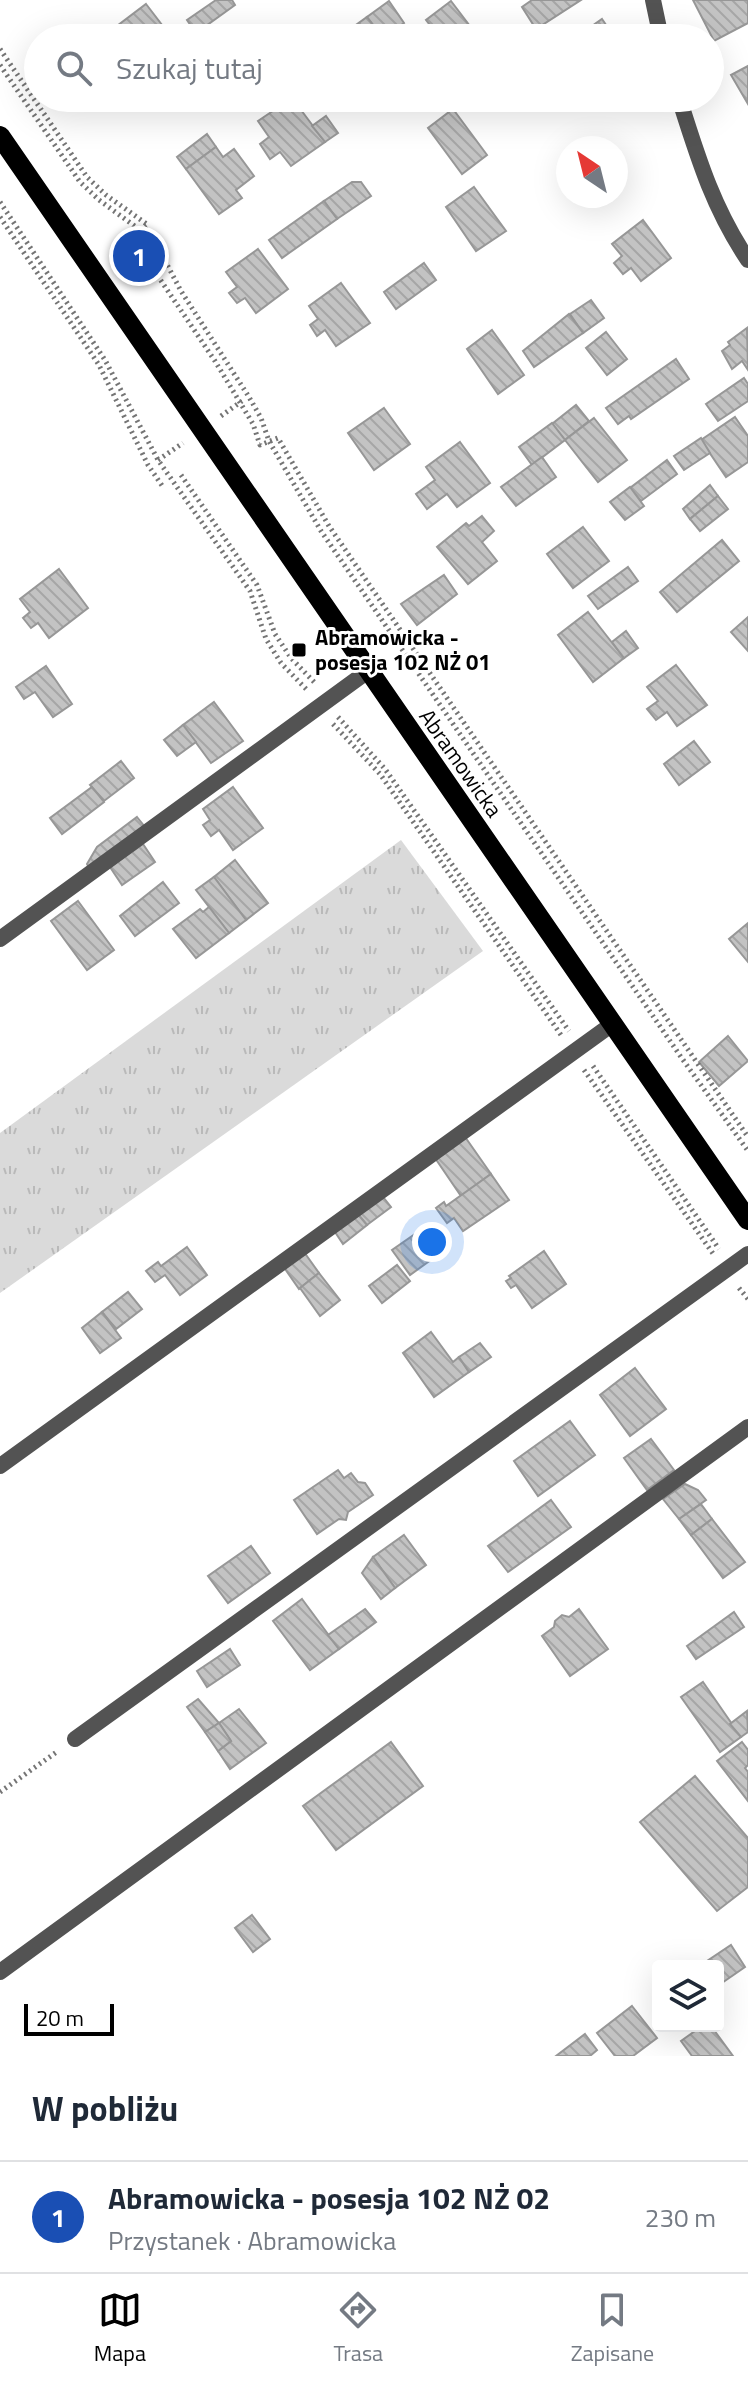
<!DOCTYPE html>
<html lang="pl">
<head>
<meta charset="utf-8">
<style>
  body { margin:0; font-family:"Titillium Web",sans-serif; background:#f6f6f7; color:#1f2937 }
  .controls { position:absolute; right:24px; bottom:24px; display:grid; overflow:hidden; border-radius:8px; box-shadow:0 8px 32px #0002 }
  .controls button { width:72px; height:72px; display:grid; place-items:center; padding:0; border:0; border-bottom:2px solid #e0e1e3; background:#fff; color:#1f2937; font:40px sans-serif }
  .compass { position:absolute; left:556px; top:136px; width:72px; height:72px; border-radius:50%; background:#fff; box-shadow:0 8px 32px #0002; rotate:325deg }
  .scale { position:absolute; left:24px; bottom:20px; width:90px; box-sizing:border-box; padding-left:8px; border:4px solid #000; border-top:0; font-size:22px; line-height:28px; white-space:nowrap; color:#000; -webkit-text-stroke:6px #fff; paint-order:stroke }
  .you { position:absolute; left:432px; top:1242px; width:28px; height:28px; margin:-20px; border:6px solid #fff; border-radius:50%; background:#1a73e8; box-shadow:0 0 0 12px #1a73e833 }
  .badge { display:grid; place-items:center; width:52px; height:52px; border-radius:50%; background:#000; color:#fff; font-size:26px; font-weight:700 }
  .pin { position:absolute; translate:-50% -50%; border:4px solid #fff; box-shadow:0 2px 8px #0006 }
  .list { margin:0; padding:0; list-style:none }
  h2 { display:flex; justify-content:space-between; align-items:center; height:104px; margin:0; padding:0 32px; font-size:34px }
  h2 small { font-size:26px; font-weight:400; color:#747a83 }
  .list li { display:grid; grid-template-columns:52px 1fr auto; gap:24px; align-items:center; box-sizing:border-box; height:112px; padding:0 32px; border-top:2px solid #e0e1e3 }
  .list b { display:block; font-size:30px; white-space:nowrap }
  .list p { margin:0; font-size:26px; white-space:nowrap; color:#747a83 }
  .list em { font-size:26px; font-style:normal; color:#747a83 }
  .icon { flex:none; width:44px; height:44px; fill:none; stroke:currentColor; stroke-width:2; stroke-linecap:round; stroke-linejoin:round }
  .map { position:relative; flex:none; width:748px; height:2056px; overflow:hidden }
  .search { position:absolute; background:#fff; box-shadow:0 8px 32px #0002; left:24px; right:24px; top:24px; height:88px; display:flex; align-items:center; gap:20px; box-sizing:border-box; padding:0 28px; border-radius:44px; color:#747a83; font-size:30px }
  .sheet { height:216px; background:#fff }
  nav { display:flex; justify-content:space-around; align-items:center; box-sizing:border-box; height:112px; border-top:2px solid #e0e1e3; background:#fff; font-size:22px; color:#747a83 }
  nav a { display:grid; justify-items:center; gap:4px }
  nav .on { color:#000 }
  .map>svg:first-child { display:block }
  .grass { fill:url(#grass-tufts) }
  .building { fill:url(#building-back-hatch); stroke:#979797; stroke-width:2 }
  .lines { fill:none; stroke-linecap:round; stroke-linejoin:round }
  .path { stroke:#757575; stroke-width:5; stroke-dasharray:2 4; stroke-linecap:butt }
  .service { stroke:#535353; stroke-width:16 }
  .minor { stroke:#535353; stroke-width:16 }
  .primary { stroke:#000; stroke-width:20 }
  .poi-dot { fill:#000; stroke:#fff; stroke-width:3 }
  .labels { text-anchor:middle; stroke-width:6; stroke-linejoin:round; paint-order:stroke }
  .poi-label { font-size:22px; font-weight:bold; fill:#000; stroke:#fff; text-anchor:start }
  .street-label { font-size:22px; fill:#000; stroke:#fff }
</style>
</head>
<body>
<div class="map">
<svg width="748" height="2056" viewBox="0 0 748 2056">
  <defs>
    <pattern id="grass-tufts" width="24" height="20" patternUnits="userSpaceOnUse" patternTransform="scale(2)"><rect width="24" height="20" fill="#dadada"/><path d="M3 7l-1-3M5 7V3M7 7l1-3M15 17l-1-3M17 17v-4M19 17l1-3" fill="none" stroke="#b9b9b9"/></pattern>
    <pattern id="building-back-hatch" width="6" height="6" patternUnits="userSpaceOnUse" patternTransform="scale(2)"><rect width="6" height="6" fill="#c3c3c3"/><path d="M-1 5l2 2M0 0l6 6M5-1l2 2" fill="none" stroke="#a6a6a6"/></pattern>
  </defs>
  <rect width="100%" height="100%" fill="#fff"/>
  <polygon class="grass" points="401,840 483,951 0,1293 0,1133"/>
  <g class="building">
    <polygon points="216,0 232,0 235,5 196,33 187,20"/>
    <polygon points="532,0 581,0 536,29 522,7"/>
    <polygon points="693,0 748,0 748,23 714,41"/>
    <polygon points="389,1 404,23 383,38 367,17"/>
    <polygon points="451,1 479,38 440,38 426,20"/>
    <polygon points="146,4 172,38 120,38 113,29"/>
    <polygon points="367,17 383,38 338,38"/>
    <polygon points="602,19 615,38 575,38"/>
    <polygon points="748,66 748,104 731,75"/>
    <polygon points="292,98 325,142 291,166 280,152 270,159 260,144 269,137 258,121"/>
    <polygon points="453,109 487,155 462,174 428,128"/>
    <polygon points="326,116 338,133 325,142 312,126"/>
    <polygon points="207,134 216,147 186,169 177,157"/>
    <polygon points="216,147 223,157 234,149 254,176 236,190 242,198 219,214 186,169"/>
    <polygon points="352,182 361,182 371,196 337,219 324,201"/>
    <polygon points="474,187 506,231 476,251 446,207"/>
    <polygon points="324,201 337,219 282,258 269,240"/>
    <polygon points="643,220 671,258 641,281 631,268 623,274 614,263 622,256 612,244"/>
    <polygon points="258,249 288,289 256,313 245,298 237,303 229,293 237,287 226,272"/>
    <polygon points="424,263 436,280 396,309 384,292"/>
    <polygon points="341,283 370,323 336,346 325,330 317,336 310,325 318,319 309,306"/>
    <polygon points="591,300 604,318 583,333 570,314"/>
    <polygon points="569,314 583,333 534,367 523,351"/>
    <polygon points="747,328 748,370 742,361 732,369 722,351 730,345 728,342"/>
    <polygon points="492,330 524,375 498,394 467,349"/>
    <polygon points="606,332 627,359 607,375 586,348"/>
    <polygon points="676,359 689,379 631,419 629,416 618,424 606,408"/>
    <polygon points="744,378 748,384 748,401 718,421 706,404"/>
    <polygon points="576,405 589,421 565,440 552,424"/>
    <polygon points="384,408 410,444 374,470 348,433"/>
    <polygon points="735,417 748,436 748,462 726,477 701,440"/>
    <polygon points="594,418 627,460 598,482 565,440"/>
    <polygon points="552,423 565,440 532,465 519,447"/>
    <polygon points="701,438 710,453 684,470 674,456"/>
    <polygon points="460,442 490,483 457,507 447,494 427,509 416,494 435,480 426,467"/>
    <polygon points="542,457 556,477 516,506 501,487"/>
    <polygon points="667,460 677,474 641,501 630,488"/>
    <polygon points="710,485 718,496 690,519 683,509"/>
    <polygon points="630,487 644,506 625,520 610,502"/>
    <polygon points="718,496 728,509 700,531 690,519"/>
    <polygon points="482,516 494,531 482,542 497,561 468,584 437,547 466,523 469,526"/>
    <polygon points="583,527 609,561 573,588 547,554"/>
    <polygon points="722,540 739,561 677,612 660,592"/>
    <polygon points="628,567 638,581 598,609 588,596"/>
    <polygon points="59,569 88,608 49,638 38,623 31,628 23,618 30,612 20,599"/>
    <polygon points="444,575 457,594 417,625 401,604"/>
    <polygon points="588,612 624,658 593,682 558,635"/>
    <polygon points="748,617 748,651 731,632"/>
    <polygon points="626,631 638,648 624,658 612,642"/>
    <polygon points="676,665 707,705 677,726 667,712 656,720 647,709 658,701 647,687"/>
    <polygon points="46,666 72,704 53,717 35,692 24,699 16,687"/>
    <polygon points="214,702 243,741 211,763 183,725"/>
    <polygon points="183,725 196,742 177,756 164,740"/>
    <polygon points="694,741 710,762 679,785 664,764"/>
    <polygon points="121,761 134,778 104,801 90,785"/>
    <polygon points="92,787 104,802 62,834 50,818"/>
    <polygon points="233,787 263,828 233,850 219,830 211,836 203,825 210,820 203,809"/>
    <polygon points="137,817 145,827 90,869 87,864 97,847"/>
    <polygon points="143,844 155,862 122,885 110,867"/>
    <polygon points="235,860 268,903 246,920 214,877"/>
    <polygon points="214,877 246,920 229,933 196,890"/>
    <polygon points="163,882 179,903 135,936 120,916"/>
    <polygon points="78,901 114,950 87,970 51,921"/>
    <polygon points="209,907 229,933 196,958 173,929 200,909 203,912"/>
    <polygon points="748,923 748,962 729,939"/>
    <polygon points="728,1036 748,1061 719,1086 699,1062"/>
    <polygon points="463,1134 491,1174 461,1196 433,1155"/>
    <polygon points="491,1174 509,1200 463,1231 454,1218 447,1223 436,1208 444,1202 446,1206"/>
    <polygon points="380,1193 391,1207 367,1225 356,1212"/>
    <polygon points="356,1212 367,1225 343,1244 333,1229"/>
    <polygon points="418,1232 435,1257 410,1275 392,1250"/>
    <polygon points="187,1247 207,1275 180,1295 165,1275 155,1282 146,1271 158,1262 161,1266"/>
    <polygon points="544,1251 566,1284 532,1308 516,1285 511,1288 506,1281 511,1278 509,1276"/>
    <polygon points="304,1252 319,1273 299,1289 283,1266"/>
    <polygon points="397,1265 410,1281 382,1303 369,1286"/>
    <polygon points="319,1273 340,1300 320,1316 300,1288"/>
    <polygon points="128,1292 142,1309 116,1329 102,1312"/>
    <polygon points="102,1312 121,1338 100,1353 82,1328"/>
    <polygon points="431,1332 453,1362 459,1357 469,1372 434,1397 403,1353"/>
    <polygon points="480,1343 491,1357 469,1372 459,1357"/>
    <polygon points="635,1368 666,1409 630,1436 600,1395"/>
    <polygon points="570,1421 595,1455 538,1496 514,1461"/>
    <polygon points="651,1439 674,1470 647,1490 624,1458"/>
    <polygon points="338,1470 344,1478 351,1473 358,1482 365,1483 373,1495 348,1512 346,1520 339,1519 317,1534 294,1500"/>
    <polygon points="685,1484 698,1490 706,1500 679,1519 663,1499"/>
    <polygon points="551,1500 571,1527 508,1572 488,1546"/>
    <polygon points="701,1504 712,1519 691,1535 679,1519"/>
    <polygon points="712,1519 745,1562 723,1578 691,1535"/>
    <polygon points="404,1535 426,1565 395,1588 373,1557"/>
    <polygon points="251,1546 270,1573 228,1603 208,1576"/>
    <polygon points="373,1557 395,1588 381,1599 362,1573"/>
    <polygon points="302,1599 339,1649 310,1670 273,1621"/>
    <polygon points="365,1609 376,1622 339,1649 328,1635"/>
    <polygon points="579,1609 608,1649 570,1676 542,1636 554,1627 555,1621 562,1615 569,1617"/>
    <polygon points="734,1612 744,1627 696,1659 687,1646"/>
    <polygon points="230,1649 240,1665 207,1687 197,1671"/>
    <polygon points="703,1682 741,1737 720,1752 681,1697"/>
    <polygon points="198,1699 219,1723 205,1732 187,1707"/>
    <polygon points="239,1709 266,1743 230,1769 218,1751 231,1741 219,1723"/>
    <polygon points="747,1711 748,1732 741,1737 730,1724"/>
    <polygon points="219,1723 231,1741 218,1751 205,1732"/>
    <polygon points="391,1742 423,1786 336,1850 303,1806"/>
    <polygon points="742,1742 748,1750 748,1765 745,1768 748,1772 748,1801 717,1761"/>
    <polygon points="695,1776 748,1838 748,1887 717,1911 640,1822"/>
    <polygon points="252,1915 270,1939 253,1952 235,1928"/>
    <polygon points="731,1945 745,1967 719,1985 718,1966 706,1966 704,1963"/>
    <polygon points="632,2006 657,2038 633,2056 615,2056 597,2033"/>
    <polygon points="702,2026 711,2026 733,2056 692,2056 681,2041"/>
    <polygon points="585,2034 597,2050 590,2056 556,2056"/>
  </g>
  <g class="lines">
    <g class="path">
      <polyline points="0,49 87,177 106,195 148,225 131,236 215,361 253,424 260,445 278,438 329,526 748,1137"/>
      <polyline points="0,65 80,182 99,200 140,230 162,255 181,291 249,397 261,418 269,441 321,531 681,1057 748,1151"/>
      <polyline points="0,202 105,360 158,460 250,591 266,639 281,663 307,690"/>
      <polyline points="0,217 99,365 148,465 163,487"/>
      <polyline points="221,416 242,401"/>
      <polyline points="158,460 183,443"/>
      <polyline points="181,475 257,585 275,634 291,658 316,684"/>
      <polyline points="338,717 385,769 569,1031"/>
      <polyline points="333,724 380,774 561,1035"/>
      <polyline points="593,1066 719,1249"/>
      <polyline points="584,1070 714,1255"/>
      <polyline points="739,1288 748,1299"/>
      <polyline points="0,1792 58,1751"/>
    </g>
    <g class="service">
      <polyline points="0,939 368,671"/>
      <polyline points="0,1466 611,1025"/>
      <polyline points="75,1739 748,1254"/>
      <polyline points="0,1972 748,1427"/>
    </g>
    <g class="minor">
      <polyline points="653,0 661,38"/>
      <path d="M679,98C698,158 713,208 748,260"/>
    </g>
    <polyline class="primary" points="0,136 748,1220"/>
  </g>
  <rect class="poi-dot" x="291" y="642" width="16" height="16" rx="4"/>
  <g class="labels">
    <g class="poi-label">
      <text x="315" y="645">Abramowicka -<tspan x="315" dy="25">posesja 102 NŻ 01</tspan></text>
    </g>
    <g class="street-label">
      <text transform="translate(461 763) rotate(55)" y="8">Abramowicka</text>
    </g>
  </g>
</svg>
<div class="controls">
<button><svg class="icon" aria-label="layers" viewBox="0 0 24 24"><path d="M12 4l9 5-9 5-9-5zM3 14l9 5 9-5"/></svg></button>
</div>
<svg class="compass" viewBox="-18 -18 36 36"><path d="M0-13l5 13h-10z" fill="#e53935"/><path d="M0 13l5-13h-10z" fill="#747a83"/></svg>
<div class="scale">20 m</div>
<div class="you"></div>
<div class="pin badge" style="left:139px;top:256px;background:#1a4fb4">1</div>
<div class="search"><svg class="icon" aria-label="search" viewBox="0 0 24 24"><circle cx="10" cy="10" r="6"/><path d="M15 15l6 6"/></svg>Szukaj tutaj</div>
</div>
<section class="sheet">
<h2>W pobliżu<small></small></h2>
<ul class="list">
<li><span class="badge" style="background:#1a4fb4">1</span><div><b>Abramowicka - posesja 102 NŻ 02</b><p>Przystanek · Abramowicka</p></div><em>230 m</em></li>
</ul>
</section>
<nav>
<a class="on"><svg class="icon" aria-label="map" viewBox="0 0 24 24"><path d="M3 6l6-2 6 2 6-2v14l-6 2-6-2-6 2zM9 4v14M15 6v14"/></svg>Mapa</a>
<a><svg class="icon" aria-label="directions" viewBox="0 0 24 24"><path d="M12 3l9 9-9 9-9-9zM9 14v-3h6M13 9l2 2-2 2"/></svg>Trasa</a>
<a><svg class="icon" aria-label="saved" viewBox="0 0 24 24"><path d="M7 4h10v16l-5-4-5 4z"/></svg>Zapisane</a>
</nav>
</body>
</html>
